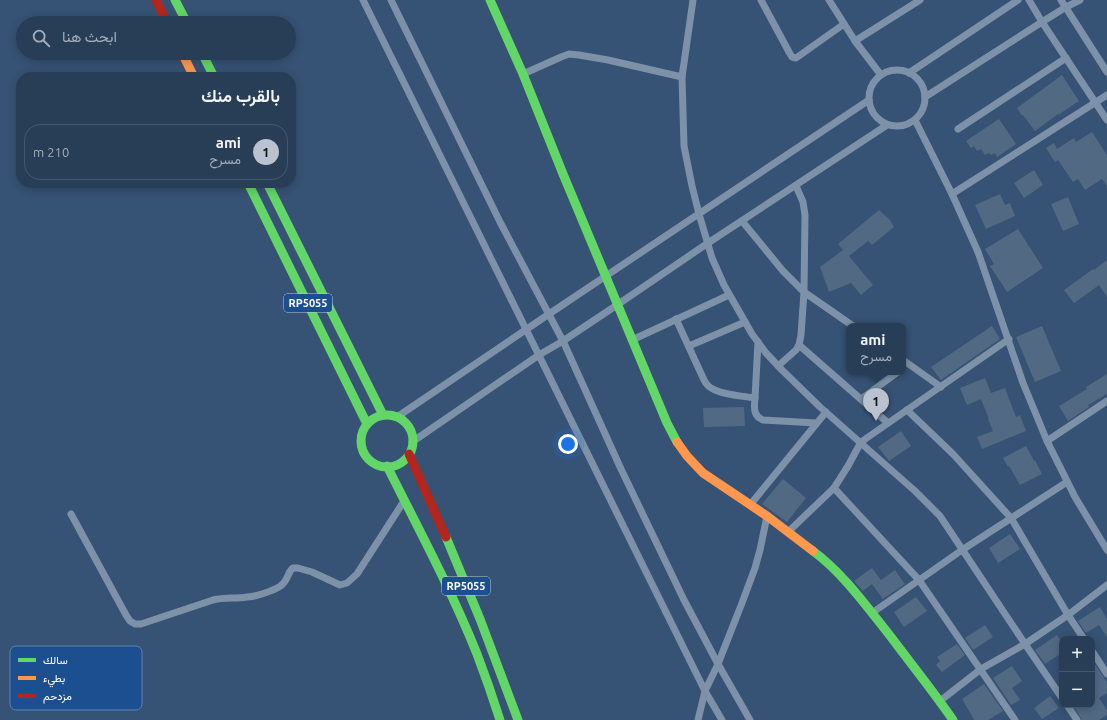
<!DOCTYPE html>
<html lang="ar">
<head>
<meta charset="utf-8">
<style>
  body { margin:0; font-family:Ubuntu,Vazirmatn,sans-serif; background:#30455d; color:#f1f3f6; direction:rtl }
  .controls { position:absolute; right:12px; bottom:12px; display:grid; overflow:hidden; border-radius:8px; box-shadow:0 2px 10px #0003 }
  .controls button { width:36px; height:36px; display:grid; place-items:center; padding:0; border:0; border-bottom:1px solid #44576d; background:#283e57; color:#f1f3f6; font:20px sans-serif }
  .you { position:absolute; left:568px; top:444px; width:14px; height:14px; margin:-10px; border:3px solid #fff; border-radius:50%; background:#1a73e8; box-shadow:0 0 0 6px #1a73e833 }
  .badge { display:grid; place-items:center; width:26px; height:26px; border-radius:50%; background:#b9c2ce; color:#111; font-size:13px; font-weight:700 }
  .pin { position:absolute; translate:-50% -33px; filter:drop-shadow(0 1px 2px #0008) }
  .pin::after { content:''; position:absolute; top:21px; width:14px; height:12px; background:inherit; clip-path:polygon(0 0,100% 0,50% 100%) }
  .popup { position:absolute; left:846px; top:323px; width:60px; height:52px; box-sizing:border-box; display:grid; place-content:center; border-radius:8px; background:#283e57; filter:drop-shadow(0 1px 3px #0005); font-size:13px; white-space:nowrap; color:#a5aeba }
  .popup b { font-size:15px; color:#f1f3f6 }
  .popup::after { content:''; position:absolute; left:50%; top:100%; margin-left:-8px; border:8px solid transparent; border-top-color:#283e57 }
  .list { margin:0; padding:0; list-style:none }
  h2 { display:flex; justify-content:space-between; align-items:center; height:52px; margin:0; padding:0 16px; font-size:17px }
  h2 small { font-size:13px; font-weight:400; color:#a5aeba }
  .list li { display:grid; grid-template-columns:26px 1fr auto; gap:12px; align-items:center; box-sizing:border-box; height:56px; margin:0 8px 8px; padding:0 8px; border:1px solid #44576d; border-radius:16px }
  .list b { display:block; font-size:15px; white-space:nowrap }
  .list p { margin:0; font-size:13px; white-space:nowrap; color:#a5aeba }
  .list em { font-size:13px; font-style:normal; color:#a5aeba }
  .icon { flex:none; width:22px; height:22px; fill:none; stroke:currentColor; stroke-width:2; stroke-linecap:round; stroke-linejoin:round }
  .map { position:relative; flex:none; width:1107px; height:720px; overflow:hidden; direction:ltr }
  .search { position:absolute; background:#283e57; box-shadow:0 2px 10px #0003; left:16px; top:16px; width:280px; height:44px; display:flex; align-items:center; gap:10px; box-sizing:border-box; padding:0 14px; border-radius:22px; color:#a5aeba; font-size:15px }
  .panel { position:absolute; background:#283e57; box-shadow:0 2px 10px #0003; left:16px; top:72px; width:280px; height:116px; border-radius:16px; direction:rtl }
  .map>svg:first-child { display:block }
  .building { fill:#526984 }
  .lines { fill:none; stroke-linecap:round; stroke-linejoin:round }
  .street { stroke:#7d92a8; stroke-width:7 }
  .fast { stroke:#63d668; stroke-width:9 }
  .slow { stroke:#ff974d; stroke-width:9 }
  .jam { stroke:#b3261e; stroke-width:9 }
  .labels { text-anchor:middle; stroke-width:3.5; stroke-linejoin:round; paint-order:stroke }
  .shield { fill:#1b4f8f; stroke:#bbcadd; stroke-width:1 }
  .shield-label { font-size:11px; font-weight:bold; fill:#fff }
  .key { fill:#1b4f8f; stroke:#5f84b1; stroke-width:1 }
  .key-label { font-size:11px; fill:#fff }
</style>
</head>
<body>
<div class="map">
<svg width="1107" height="720" viewBox="0 0 1107 720">
  <rect width="100%" height="100%" fill="#365274"/>
  <g class="building">
    <polygon points="1062,75 1079,101 1058,115 1058,114 1035,131 1023,115 1022,116 1017,108"/>
    <polygon points="999,119 1016,144 997,157 995,153 991,155 989,153 985,155 981,149 977,151 974,146 971,148 966,141"/>
    <polygon points="1092,132 1107,155 1107,186 1102,179 1085,190 1078,179 1073,182 1058,160 1055,162 1046,148 1054,143 1057,149 1074,138 1076,142"/>
    <polygon points="1034,170 1043,185 1024,198 1014,183"/>
    <polygon points="1000,194 1005,205 1010,203 1015,216 986,229 975,205"/>
    <polygon points="1068,197 1079,224 1063,231 1051,204"/>
    <polygon points="879,210 890,220 894,227 872,245 868,241 849,256 873,285 861,295 851,283 829,292 820,267 843,250 838,244"/>
    <polygon points="1018,229 1043,268 1007,292 990,266 994,264 985,249"/>
    <polygon points="1107,260 1107,297 1099,285 1074,303 1064,290 1093,269 1094,270"/>
    <polygon points="992,326 1000,339 941,380 931,367"/>
    <polygon points="1042,326 1061,371 1035,382 1016,337"/>
    <polygon points="1107,374 1107,394 1088,405 1089,407 1068,421 1059,406 1087,389 1086,387"/>
    <polygon points="985,378 991,393 1005,388 1016,417 1020,415 1026,431 982,449 977,437 993,431 988,419 989,419 981,399 967,405 960,388"/>
    <polygon points="744,407 745,426 704,427 703,408"/>
    <polygon points="901,431 911,446 889,461 878,447"/>
    <polygon points="1026,446 1034,461 1035,460 1042,474 1020,485 1009,466 1008,467 1003,458"/>
    <polygon points="783,479 806,498 787,522 762,504"/>
    <polygon points="1010,534 1020,549 998,563 989,548"/>
    <polygon points="872,568 881,580 895,570 905,584 883,599 872,584 863,591 854,581"/>
    <polygon points="916,597 927,611 904,627 894,612"/>
    <polygon points="1100,607 1107,619 1107,637 1099,625 1086,633 1078,621"/>
    <polygon points="985,625 993,637 973,650 965,638"/>
    <polygon points="1057,635 1062,643 1062,653 1045,664 1035,650"/>
    <polygon points="957,644 965,655 942,672 936,665 940,661 937,657"/>
    <polygon points="1092,660 1107,682 1107,693 1099,698 1107,710 1107,715 1099,720 1082,720 1073,705 1092,705"/>
    <polygon points="1012,666 1022,681 1012,688 1020,700 1011,705 993,678"/>
    <polygon points="984,684 1003,711 988,720 974,720 971,714 962,699"/>
    <polygon points="1050,696 1059,708 1042,719 1034,708"/>
  </g>
  <g class="lines">
    <g class="street">
      <polyline points="363,0 705,691 722,720"/>
      <polyline points="391,0 500,222 563,341 621,469 684,600 718,664 750,720"/>
      <polyline points="693,0 682,77 684,146 692,186 699,214 712,258 724,285 752,334 766,353 782,370 820,407 915,491 940,516 1025,644 1062,698"/>
      <polyline points="761,0 789,52 792,57 796,58 844,24"/>
      <polyline points="829,0 855,41 881,75"/>
      <polyline points="1029,0 1042,22 1107,120"/>
      <polyline points="1061,0 1107,72"/>
      <polyline points="855,41 920,0"/>
      <circle cx="897" cy="98" r="28"/>
      <polyline points="909,73 1018,0"/>
      <polyline points="523,74 561,57 569,54 579,55 608,60 682,77"/>
      <polyline points="925,97 1042,22 1066,7 1080,0"/>
      <polyline points="915,120 952,194 978,252 1023,383 1047,441 1075,497 1107,550"/>
      <polyline points="958,129 1066,58"/>
      <polyline points="952,194 1107,95"/>
      <polyline points="742,221 783,271 804,292 853,326"/>
      <path d="M676,319L704,380C706,384 708,387 713,389C723,395 743,396 755,398L758,342"/>
      <polyline points="632,340 729,295"/>
      <polyline points="799,345 888,423"/>
      <polyline points="689,346 745,322"/>
      <polyline points="903,360 941,387"/>
      <polyline points="778,366 796,350 799,345 801,335 804,292 805,215 803,202 796,186"/>
      <path d="M755,398C754,407 753,416 763,420L816,423"/>
      <polyline points="861,399 898,372"/>
      <polyline points="907,410 953,454 1011,518 1068,615 1084,639"/>
      <polyline points="397,417 549,314 869,100"/>
      <polyline points="1047,441 1107,401"/>
      <polyline points="412,442 539,355 563,341 617,305 708,243 887,125"/>
      <polyline points="834,488 919,580 1015,720"/>
      <polyline points="750,505 826,412"/>
      <path d="M71,514L126,615L130,621L135,624H141L213,600C226,597 234,599 247,597C255,597 272,591 279,587C289,581 287,572 293,568H298L312,572L340,585L347,583L357,574L404,501"/>
      <polyline points="788,532 834,488 848,466 861,442 1009,339"/>
      <polyline points="872,613 962,550 1067,482"/>
      <polyline points="1092,651 1107,674"/>
      <polyline points="940,701 981,669 1025,644 1068,615 1107,585"/>
      <polyline points="1067,705 1077,720"/>
      <polyline points="698,720 705,691 718,664 742,603 755,568 760,550 767,516"/>
    </g>
    <g class="fast">
      <polyline points="175,0 187,23"/>
      <polyline points="490,0 523,74 563,174 667,423 677,442"/>
      <polyline points="202,53 214,77"/>
      <polyline points="248,183 367,424"/>
      <polyline points="267,183 383,415"/>
      <circle cx="387" cy="441" r="26"/>
      <path d="M387,466C418,528 451,589 477,654C485,675 493,698 500,720"/>
      <polyline points="446,537 480,619 518,720"/>
      <path d="M813,551C844,574 867,607 891,637C912,665 933,691 953,720"/>
    </g>
    <g class="slow">
      <polyline points="182,53 194,77"/>
      <polyline points="677,442 687,456 703,473 767,516 813,551"/>
    </g>
    <g class="jam">
      <polyline points="156,0 167,23"/>
      <polyline points="409,454 446,537"/>
    </g>
  </g>
  <g class="labels">
    <g class="shield">
      <rect x="284" y="294" width="48" height="18" rx="3"/>
      <rect x="442" y="577" width="48" height="18" rx="3"/>
    </g>
    <g class="shield-label">
      <text x="308" y="307">RP5055</text>
      <text x="466" y="590">RP5055</text>
    </g>
  </g>
  <rect x="10" y="646" width="132" height="64" rx="6" class="key"/>
  <rect x="18" y="658" width="18" height="4" fill="#63d668"/>
  <rect x="18" y="676" width="18" height="4" fill="#ff974d"/>
  <rect x="18" y="694" width="18" height="4" fill="#b3261e"/>
  <g class="key-label">
    <text x="43" y="664">سالك</text>
    <text x="43" y="682">بطيء</text>
    <text x="43" y="700">مزدحم</text>
  </g>
</svg>
<div class="controls">
<button>+</button>
<button>−</button>
</div>
<div class="you"></div>
<div class="pin badge" style="left:876px;top:421px">1</div>
<div class="popup"><b>ami</b>مسرح</div>
<div class="search"><svg class="icon" aria-label="search" viewBox="0 0 24 24"><circle cx="10" cy="10" r="6"/><path d="M15 15l6 6"/></svg>ابحث هنا</div>
<section class="panel">
<h2>بالقرب منك<small></small></h2>
<ul class="list">
<li><span class="badge">1</span><div><b>ami</b><p>مسرح</p></div><em>210 m</em></li>
</ul>
</section>
</div>
</body>
</html>
